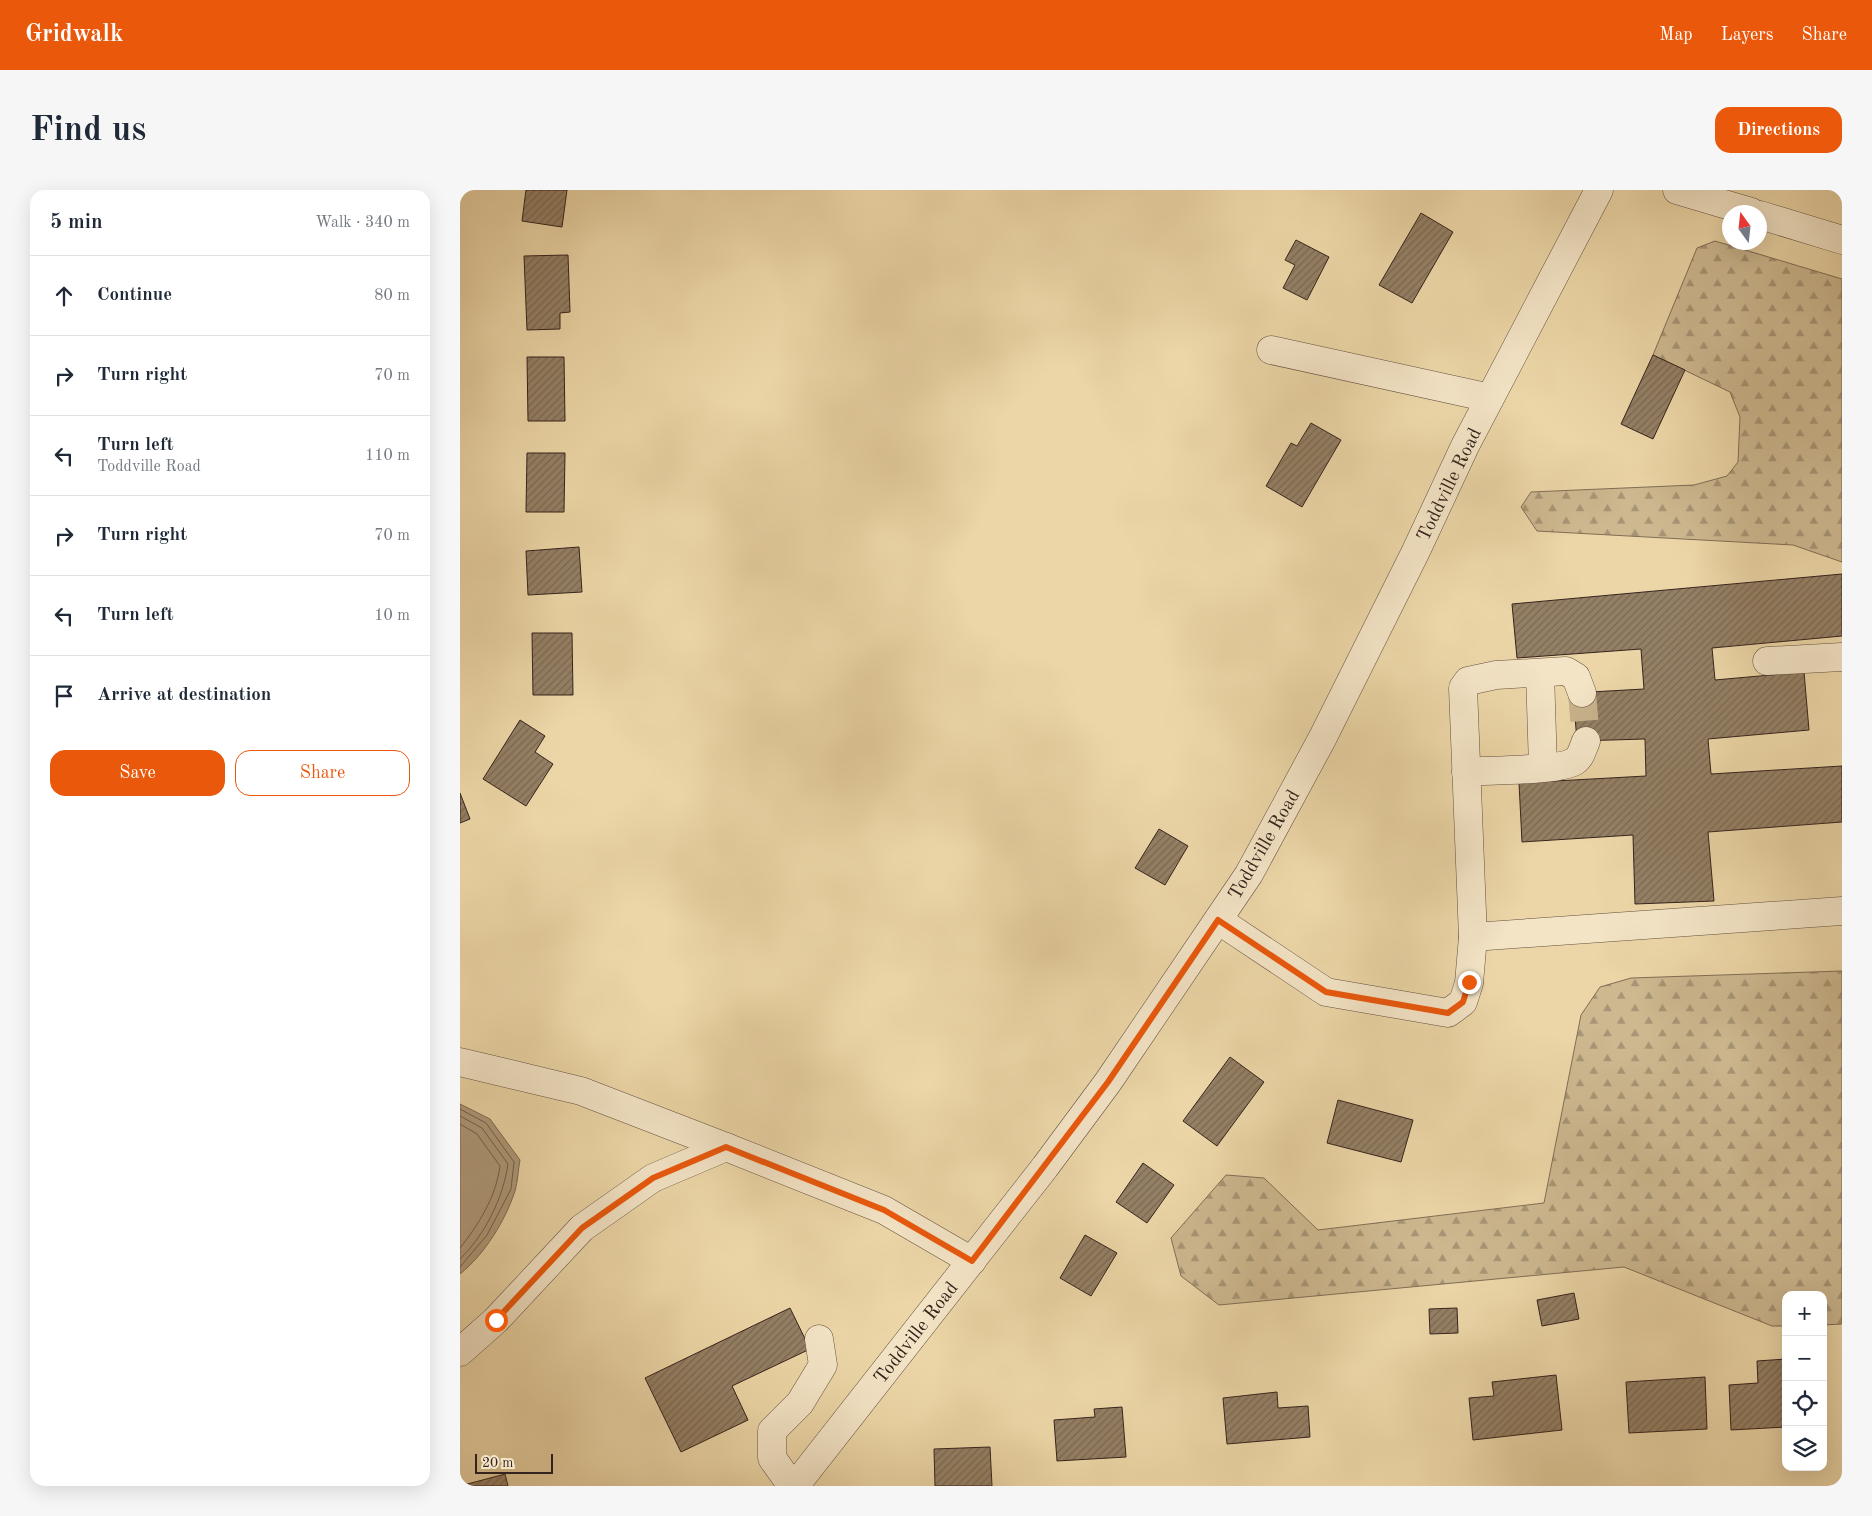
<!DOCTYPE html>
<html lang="en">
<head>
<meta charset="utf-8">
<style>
  body { margin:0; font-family:"Old Standard TT",serif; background:#f6f6f7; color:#1f2937 }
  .controls { position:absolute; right:15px; bottom:15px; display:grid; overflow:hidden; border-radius:10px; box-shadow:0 5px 20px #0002 }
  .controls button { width:45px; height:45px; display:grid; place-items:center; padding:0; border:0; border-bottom:1px solid #e0e1e3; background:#fff; color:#1f2937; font:25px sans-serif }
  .compass { position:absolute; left:1262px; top:15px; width:45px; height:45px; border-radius:50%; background:#fff; box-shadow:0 5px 20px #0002; rotate:345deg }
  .scale { position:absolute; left:15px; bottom:12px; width:78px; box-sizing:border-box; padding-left:5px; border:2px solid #35231d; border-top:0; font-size:14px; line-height:18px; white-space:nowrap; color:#35231d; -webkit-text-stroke:4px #f3e4c6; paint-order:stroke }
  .stop { position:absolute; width:15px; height:15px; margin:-11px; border:4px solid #ea580c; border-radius:50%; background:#fff }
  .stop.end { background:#ea580c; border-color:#fff; box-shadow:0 1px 5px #0008 }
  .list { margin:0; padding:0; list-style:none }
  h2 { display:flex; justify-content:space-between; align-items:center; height:65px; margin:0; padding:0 20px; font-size:21px }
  h2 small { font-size:16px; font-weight:400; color:#747a83 }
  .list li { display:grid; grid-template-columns:32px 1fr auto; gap:15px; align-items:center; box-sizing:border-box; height:80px; padding:0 20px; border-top:1px solid #e0e1e3 }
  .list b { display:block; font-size:19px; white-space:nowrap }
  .list p { margin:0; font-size:16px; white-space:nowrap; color:#747a83 }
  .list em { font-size:16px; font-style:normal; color:#747a83 }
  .actions { display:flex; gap:10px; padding:15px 20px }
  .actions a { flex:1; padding:11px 0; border:1px solid #ea580c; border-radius:15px; text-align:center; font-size:18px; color:#ea580c }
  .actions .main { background:#ea580c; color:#fff }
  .icon { flex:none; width:28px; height:28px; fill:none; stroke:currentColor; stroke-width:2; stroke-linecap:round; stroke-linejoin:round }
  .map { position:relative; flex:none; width:1382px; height:1296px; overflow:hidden; border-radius:15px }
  header { display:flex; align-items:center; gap:30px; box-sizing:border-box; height:70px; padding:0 25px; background:#ea580c; color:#fff }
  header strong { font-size:24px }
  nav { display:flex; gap:28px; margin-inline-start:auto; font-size:18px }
  .intro { display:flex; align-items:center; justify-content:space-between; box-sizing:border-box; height:120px; padding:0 30px }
  h1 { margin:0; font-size:35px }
  .button { padding:12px 22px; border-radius:15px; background:#ea580c; color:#fff; font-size:18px; font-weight:700 }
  main { display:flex; gap:30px; padding:0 30px }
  aside { flex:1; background:#fff; border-radius:15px; box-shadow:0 5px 20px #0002 }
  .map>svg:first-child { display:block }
  .forest { fill:url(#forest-firs); stroke:#816e56 }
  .water { fill:#ae9978; stroke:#7e6a54 }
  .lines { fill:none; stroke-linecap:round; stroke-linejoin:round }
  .shore { stroke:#725e4a; stroke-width:1 }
  .building { fill:url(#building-hatch); stroke:#35231d }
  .minor-tunnel { stroke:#c7b28b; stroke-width:28; stroke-dasharray:28 14; stroke-linecap:butt }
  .minor-casing { stroke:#635040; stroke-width:29 }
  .minor { stroke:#f3e4c6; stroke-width:28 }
  .route { stroke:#ea580c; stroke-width:6 }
  .labels { text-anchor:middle; stroke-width:4; stroke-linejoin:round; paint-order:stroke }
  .street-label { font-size:19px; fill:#35231d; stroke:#f3e4c6 }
</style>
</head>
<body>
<header>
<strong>Gridwalk</strong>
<nav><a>Map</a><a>Layers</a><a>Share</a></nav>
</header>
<div class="intro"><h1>Find us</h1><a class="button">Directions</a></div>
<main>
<aside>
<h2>5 min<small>Walk · 340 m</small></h2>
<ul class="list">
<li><svg class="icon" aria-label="ahead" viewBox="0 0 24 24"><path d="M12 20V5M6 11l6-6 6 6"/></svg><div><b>Continue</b></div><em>80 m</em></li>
<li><svg class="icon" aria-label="right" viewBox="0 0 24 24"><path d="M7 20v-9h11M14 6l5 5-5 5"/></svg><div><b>Turn right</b></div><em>70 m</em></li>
<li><svg class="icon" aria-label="left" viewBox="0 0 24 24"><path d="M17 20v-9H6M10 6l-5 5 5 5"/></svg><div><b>Turn left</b><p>Toddville Road</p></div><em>110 m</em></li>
<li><svg class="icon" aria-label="right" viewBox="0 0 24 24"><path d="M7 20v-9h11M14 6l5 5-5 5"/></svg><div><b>Turn right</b></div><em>70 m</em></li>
<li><svg class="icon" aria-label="left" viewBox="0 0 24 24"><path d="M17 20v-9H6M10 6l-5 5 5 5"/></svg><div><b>Turn left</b></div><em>10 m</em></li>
<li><svg class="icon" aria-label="arrive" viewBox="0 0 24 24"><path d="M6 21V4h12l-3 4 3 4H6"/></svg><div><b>Arrive at destination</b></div></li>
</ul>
<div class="actions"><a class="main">Save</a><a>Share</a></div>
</aside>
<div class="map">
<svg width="1382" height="1296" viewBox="0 0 1382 1296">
  <defs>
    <pattern id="forest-firs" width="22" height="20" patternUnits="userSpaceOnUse" patternTransform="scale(1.25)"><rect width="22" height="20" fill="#cdb890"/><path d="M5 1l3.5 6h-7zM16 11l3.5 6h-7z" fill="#a79575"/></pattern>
    <pattern id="building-hatch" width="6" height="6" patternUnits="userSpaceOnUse" patternTransform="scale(1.25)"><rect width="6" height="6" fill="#948065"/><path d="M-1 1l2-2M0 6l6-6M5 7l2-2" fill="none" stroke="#7a6853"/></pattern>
  </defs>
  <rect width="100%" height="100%" fill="#ecd6a7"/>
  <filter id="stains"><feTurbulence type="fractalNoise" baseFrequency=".004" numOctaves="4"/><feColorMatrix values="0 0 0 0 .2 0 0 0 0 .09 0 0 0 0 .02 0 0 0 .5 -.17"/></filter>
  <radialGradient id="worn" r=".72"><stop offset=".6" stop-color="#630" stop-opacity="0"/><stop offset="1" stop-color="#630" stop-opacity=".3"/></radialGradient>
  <g class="forest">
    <polygon points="1255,51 1382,89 1382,372 1333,355 1077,341 1061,317 1071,302 1234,295 1267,286 1278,272 1280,227 1270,202 1193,165 1237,58"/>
    <polygon points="1382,781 1382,1134 1363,1135 1363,1105 1326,1105 1326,1136 1312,1136 1164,1077 759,1115 721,1086 711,1048 766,985 804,988 858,1040 1084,1013 1121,825 1140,797 1171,788"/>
  </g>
  <path class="water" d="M0,914L30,929L60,970C58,980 58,991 55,1001C45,1031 25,1064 0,1084Z"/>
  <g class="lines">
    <g class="shore">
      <polyline points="0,919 26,933 54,972 51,999 27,1045 0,1077"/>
      <path d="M0,926L22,938L48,974C43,1008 25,1045 0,1069"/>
      <path d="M0,934L17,944L40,976C36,1007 19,1034 0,1058"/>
    </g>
  </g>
  <g class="building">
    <polygon points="66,0 107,0 102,37 62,31"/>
    <polygon points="961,23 993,42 952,113 919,95"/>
    <polygon points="836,50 869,67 847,110 823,98 835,75 825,70"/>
    <polygon points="108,65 110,122 100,123 100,139 67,140 64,66"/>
    <polygon points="1193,165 1225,180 1193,249 1161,234"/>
    <polygon points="67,167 104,167 105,231 68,231"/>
    <polygon points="851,233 881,250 842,317 806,296 831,253 837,256"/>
    <polygon points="67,263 105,263 104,322 66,322"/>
    <polygon points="119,357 122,402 68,405 66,361"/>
    <polygon points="1382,384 1382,446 1252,458 1255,490 1344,482 1349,540 1248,549 1251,584 1382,576 1382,632 1248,642 1254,711 1175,714 1173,645 1062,652 1059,593 1186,586 1185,549 1117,551 1113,503 1184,499 1181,459 1057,468 1052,414"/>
    <polygon points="72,443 112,443 113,505 73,505"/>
    <polygon points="60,530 85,546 75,562 93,574 66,616 23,589"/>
    <polygon points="0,603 10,629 0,633"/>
    <polygon points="699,639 728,656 705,695 675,678"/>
    <polygon points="770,867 804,892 757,956 723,931"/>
    <polygon points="878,910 953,930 941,972 867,953"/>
    <polygon points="683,973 714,995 687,1033 656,1012"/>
    <polygon points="625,1045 657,1063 631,1106 600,1088"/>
    <polygon points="1114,1103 1119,1129 1082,1136 1077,1110"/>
    <polygon points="330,1118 350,1159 272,1196 288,1230 221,1262 185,1188"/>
    <polygon points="997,1118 998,1143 970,1144 969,1119"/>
    <polygon points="1326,1169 1326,1237 1271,1240 1269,1195 1298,1193 1297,1171"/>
    <polygon points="1096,1185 1102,1240 1013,1250 1009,1208 1034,1206 1032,1192"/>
    <polygon points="1245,1187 1247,1239 1169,1243 1166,1192"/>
    <polygon points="817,1202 818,1218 848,1216 850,1247 767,1254 763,1208"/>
    <polygon points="662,1217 666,1267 597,1271 594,1230 635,1227 634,1219"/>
    <polygon points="530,1257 532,1296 475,1296 474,1259"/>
    <polygon points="45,1284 48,1296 0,1296"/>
  </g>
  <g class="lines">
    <polyline class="minor-tunnel" points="1122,503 1126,551"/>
    <defs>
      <g id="minor">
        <polyline points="1217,0 1291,22"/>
        <polyline points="1300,25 1382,50"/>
        <polyline points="811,160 1030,208"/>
        <polyline points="1307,471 1382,467"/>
        <polyline points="1080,483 1083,577"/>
        <path d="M1006,582C1026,580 1101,581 1115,571C1121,567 1123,558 1126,551"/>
        <polyline points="758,730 866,802 988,823 1003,812 1009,793 1013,747 1003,498 1008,491 1036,485 1106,481 1116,487 1122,503"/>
        <polyline points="1013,747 1382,721"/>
        <polyline points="0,872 121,901 266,957 424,1020 512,1071"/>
        <polyline points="0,1162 36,1130 122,1038 193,988 266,957"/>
        <polyline points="332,1296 312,1268 312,1241 340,1213 363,1175 359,1149"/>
        <polyline points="335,1296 585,977 648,892 789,684 862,549 956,361 1005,256 1139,0"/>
      </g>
    </defs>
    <use href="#minor" class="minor-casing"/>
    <use href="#minor" class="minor"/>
  </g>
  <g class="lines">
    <polyline class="route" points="36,1130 122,1038 193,988 266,957 424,1020 512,1071 648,892 758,730 866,802 988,823 1003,812 1009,792"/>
  </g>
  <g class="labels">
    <g class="street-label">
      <text transform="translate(988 294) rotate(-64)" y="7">Toddville Road</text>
      <text transform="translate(803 654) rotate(-60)" y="7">Toddville Road</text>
      <text transform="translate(455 1142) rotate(-52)" y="7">Toddville Road</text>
    </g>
  </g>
  <rect width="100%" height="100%" filter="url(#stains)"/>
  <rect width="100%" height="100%" fill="url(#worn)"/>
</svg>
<div class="controls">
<button>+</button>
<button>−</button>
<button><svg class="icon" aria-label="locate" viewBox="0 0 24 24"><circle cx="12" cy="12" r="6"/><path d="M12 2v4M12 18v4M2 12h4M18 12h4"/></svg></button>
<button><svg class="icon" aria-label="layers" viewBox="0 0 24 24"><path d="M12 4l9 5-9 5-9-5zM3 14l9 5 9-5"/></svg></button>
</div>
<svg class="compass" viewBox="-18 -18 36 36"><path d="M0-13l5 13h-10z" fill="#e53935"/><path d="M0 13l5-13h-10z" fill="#747a83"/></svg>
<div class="scale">20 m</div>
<div class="stop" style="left:36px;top:1130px"></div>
<div class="stop end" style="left:1009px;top:792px"></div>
</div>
</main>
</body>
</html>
